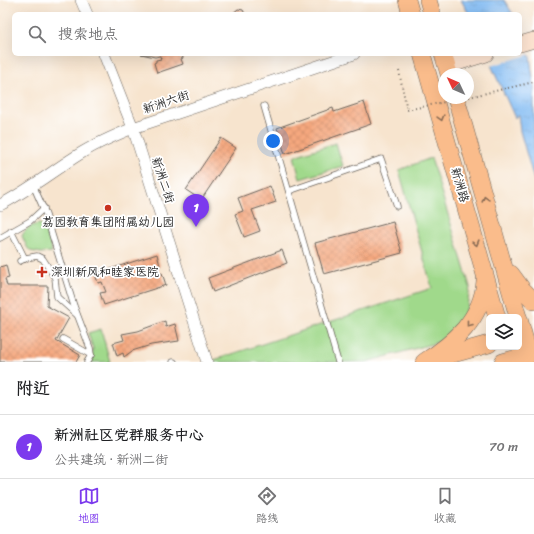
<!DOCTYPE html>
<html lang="zh">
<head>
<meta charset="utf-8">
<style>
  body { margin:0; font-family:Sriracha,"LXGW WenKai TC",sans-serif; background:#f6f6f6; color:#202124 }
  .controls { position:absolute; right:12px; bottom:12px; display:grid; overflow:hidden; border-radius:6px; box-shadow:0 4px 16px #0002 }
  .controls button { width:36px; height:36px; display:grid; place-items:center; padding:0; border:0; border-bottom:1px solid #e0e0e0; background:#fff; color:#202124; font:20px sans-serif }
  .compass { position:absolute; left:438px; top:68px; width:36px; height:36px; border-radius:50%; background:#fff; box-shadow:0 4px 16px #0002; rotate:314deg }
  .you { position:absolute; left:273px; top:141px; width:14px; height:14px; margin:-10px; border:3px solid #fff; border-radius:50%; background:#1a73e8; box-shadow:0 0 0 6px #1a73e833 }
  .badge { display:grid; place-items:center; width:26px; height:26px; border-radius:50%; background:#7c3aed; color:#fff; font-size:13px; font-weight:700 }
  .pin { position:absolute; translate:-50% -33px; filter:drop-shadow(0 1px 2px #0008) }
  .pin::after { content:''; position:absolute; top:21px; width:14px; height:12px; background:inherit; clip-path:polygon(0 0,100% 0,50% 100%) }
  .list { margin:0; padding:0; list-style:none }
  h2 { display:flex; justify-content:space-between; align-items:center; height:52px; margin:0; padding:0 16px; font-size:17px }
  h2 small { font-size:13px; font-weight:400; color:#757577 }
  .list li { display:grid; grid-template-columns:26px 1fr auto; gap:12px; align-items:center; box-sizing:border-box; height:64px; padding:0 16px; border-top:1px solid #e0e0e0 }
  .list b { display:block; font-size:15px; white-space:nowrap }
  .list p { margin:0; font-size:13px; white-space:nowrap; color:#757577 }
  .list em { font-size:13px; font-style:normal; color:#757577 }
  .icon { flex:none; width:22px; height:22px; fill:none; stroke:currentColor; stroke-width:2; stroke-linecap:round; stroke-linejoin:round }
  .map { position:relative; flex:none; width:534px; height:362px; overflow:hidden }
  .search { position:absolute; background:#fff; box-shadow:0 4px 16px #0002; left:12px; right:12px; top:12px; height:44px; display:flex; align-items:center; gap:10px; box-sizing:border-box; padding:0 14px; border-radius:6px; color:#757577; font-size:15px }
  .sheet { height:116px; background:#fff }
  nav { display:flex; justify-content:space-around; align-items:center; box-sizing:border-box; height:56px; border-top:1px solid #e0e0e0; background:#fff; font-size:11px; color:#757577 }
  nav a { display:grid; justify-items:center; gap:2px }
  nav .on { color:#7c3aed }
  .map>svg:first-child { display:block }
  .grass { fill:#a0d98b; stroke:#5e7a54 }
  .water { fill:url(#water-ripples); stroke:#4f6c88 }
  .pier { fill:#f7e4ce }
  .building { fill:url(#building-cross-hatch) }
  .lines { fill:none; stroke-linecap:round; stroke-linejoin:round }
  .lane-casing { stroke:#69625a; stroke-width:7 }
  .street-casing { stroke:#69625a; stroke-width:12 }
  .secondary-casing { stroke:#69625a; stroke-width:16 }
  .primary-casing { stroke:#69625a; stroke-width:18 }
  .path { stroke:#69625a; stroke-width:2; stroke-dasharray:1 3; stroke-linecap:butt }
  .lane { stroke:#fff; stroke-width:5.5 }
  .street { stroke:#fff; stroke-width:11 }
  .secondary { stroke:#fde4d1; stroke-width:15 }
  .primary { stroke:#fabc8b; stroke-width:17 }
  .path-bridge { stroke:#69625a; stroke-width:2; stroke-dasharray:1 3; stroke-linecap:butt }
  .oneway { stroke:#8b6c54 }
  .poi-dot { fill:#c8321e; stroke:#fff; stroke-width:1.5 }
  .labels { text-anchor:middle; stroke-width:3.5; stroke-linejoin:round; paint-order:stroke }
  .street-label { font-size:12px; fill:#1c1c1c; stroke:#fff }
  .poi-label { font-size:12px; fill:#1c1c1c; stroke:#fff }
</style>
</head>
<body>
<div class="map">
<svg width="534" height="362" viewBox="0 0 534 362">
  <defs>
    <pattern id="water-ripples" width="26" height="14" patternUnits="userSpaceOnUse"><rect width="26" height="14" fill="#82bbf3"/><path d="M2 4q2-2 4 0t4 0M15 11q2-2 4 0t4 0" fill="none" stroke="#70a0d0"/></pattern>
    <pattern id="building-cross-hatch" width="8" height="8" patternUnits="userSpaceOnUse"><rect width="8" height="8" fill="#f5a77e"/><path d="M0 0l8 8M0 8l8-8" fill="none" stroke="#d18f6c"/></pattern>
  </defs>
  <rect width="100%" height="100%" fill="#fff"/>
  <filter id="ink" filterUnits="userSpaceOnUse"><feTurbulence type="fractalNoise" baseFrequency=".025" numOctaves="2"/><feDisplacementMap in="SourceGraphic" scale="8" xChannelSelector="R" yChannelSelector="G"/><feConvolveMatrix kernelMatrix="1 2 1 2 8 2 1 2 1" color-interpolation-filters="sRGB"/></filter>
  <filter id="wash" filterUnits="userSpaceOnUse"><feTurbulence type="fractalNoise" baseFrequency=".012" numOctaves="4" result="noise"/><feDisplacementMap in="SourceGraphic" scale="16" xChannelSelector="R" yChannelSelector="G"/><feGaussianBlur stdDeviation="0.9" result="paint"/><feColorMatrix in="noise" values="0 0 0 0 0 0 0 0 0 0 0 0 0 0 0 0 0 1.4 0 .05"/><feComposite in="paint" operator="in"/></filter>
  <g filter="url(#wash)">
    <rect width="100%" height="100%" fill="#f7e4ce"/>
    <g class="grass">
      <polygon points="336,143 343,166 300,179 294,156"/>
      <polygon points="431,158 470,287 467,307 463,316 458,324 439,342 366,362 208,362 432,288 399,170"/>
      <path d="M39,224L45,226L52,252L41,253L30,251L27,247L22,236C25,229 31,225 39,224Z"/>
      <polygon points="101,329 110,362 92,362 93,348 88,333"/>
    </g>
    <g class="water">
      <polygon points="461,0 504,0 513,14 469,14"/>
      <polygon points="520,30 530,57 534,87 534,180 520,131 518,114 515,118 491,65 520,54"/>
    </g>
    <polygon class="pier" points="520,31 522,31 531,54 490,66 485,54 520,54"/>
    <g id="blocks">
      <g class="building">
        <polygon points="238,9 243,10 245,14 232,14"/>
        <polygon points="141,54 182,54 183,58 181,59 183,64 157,73 154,63 156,62 156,60 161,59 160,56 155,57"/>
        <polygon points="364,102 371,124 285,154 277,128 333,108 334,112"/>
        <polygon points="221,138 236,148 201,200 186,190"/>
        <polygon points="270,186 276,202 252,210 260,231 244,237 235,214 243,211 238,198"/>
        <polygon points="393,222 402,253 324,274 315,243"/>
        <polygon points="282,250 287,263 213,292 208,278"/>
        <polygon points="157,254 160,266 157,267 159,274 162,273 166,285 104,305 100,293 106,292 102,282 98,283 95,274"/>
        <polygon points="6,265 9,278 5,279 7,286 48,286 47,306 69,318 56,341 80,355 76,362 0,362 0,267"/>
        <polygon points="165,321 166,327 175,324 179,341 151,345 132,351 124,357 123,353 117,356 113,343 124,340 122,334 138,331"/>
      </g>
    </g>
  </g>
  <g filter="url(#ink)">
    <use href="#blocks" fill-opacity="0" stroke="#69625a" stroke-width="1"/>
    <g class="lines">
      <defs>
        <g id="lane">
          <polyline points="264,106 338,362"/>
          <polyline points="33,185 45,212 74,306 90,348 91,355 87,362"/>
          <polyline points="289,191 381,159 397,206"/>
          <polyline points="11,231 25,259"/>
          <polyline points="0,238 30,221 44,208"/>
          <polyline points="20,261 26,258 37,256 43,259 55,278 57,297 77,315"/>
          <polyline points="63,339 91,355"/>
          <polyline points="173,362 174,362"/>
        </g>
        <g id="street">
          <polyline points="81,0 87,14"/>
          <polyline points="104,54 133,128 207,362"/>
          <path d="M0,205C29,190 55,169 83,152C99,142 116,135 133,128L354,54"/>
        </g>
        <g id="secondary">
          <polyline points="520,44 534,40"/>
          <polyline points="447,66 486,54"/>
        </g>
        <g id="primary">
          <polyline points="407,0 411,14"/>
          <polyline points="428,0 432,14"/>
          <polyline points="422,54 497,317"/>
          <polyline points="443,54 449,74"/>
          <polyline points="456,98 518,317"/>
          <polyline points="511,274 522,289 534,301"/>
          <polyline points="519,319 529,355"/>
          <polyline points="435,359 489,344"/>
          <path d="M424,362C454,343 482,319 485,281"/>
          <polyline points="503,362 534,353"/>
        </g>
      </defs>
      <use href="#lane" class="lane-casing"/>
      <use href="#street" class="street-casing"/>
      <use href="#secondary" class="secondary-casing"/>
      <use href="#primary" class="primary-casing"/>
      <polyline class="path" points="469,97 534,82"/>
      <use href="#lane" class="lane"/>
      <use href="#street" class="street"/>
      <use href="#secondary" class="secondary"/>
      <use href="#primary" class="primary"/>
      <polyline class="path-bridge" points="399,71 407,110 463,98"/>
    </g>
    <defs><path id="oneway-chevron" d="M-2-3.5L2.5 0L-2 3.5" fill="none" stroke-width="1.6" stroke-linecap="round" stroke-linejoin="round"/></defs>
    <g class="oneway">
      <use href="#oneway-chevron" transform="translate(441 118) rotate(74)"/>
      <use href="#oneway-chevron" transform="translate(485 199) rotate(-106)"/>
      <use href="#oneway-chevron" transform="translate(476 243) rotate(74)"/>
      <use href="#oneway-chevron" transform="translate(469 324) rotate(128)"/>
    </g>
  </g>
  <g class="poi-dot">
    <circle cx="108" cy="208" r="4"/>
    <path d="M40 266h4v4h4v4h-4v4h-4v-4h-4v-4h4z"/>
  </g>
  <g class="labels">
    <g class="street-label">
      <text transform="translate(166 102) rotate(-19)" y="4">新洲六街</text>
      <text transform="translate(163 180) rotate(72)" y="4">新洲二街</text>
      <text transform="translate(460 185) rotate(74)" y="4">新洲路</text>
    </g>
    <g class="poi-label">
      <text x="108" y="226">荔园教育集团附属幼儿园</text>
      <text x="51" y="276" text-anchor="start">深圳新风和睦家医院</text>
    </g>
  </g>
</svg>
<div class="controls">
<button><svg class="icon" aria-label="layers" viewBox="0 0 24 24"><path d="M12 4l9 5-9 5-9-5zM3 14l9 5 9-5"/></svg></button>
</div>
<svg class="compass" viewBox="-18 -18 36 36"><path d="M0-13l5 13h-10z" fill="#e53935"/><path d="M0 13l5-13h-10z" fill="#757577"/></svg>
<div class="you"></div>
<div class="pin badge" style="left:196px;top:227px">1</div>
<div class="search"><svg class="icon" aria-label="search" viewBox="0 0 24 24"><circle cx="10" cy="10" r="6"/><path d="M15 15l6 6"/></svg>搜索地点</div>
</div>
<section class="sheet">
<h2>附近<small></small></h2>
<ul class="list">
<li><span class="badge">1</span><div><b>新洲社区党群服务中心</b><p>公共建筑 · 新洲二街</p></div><em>70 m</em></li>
</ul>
</section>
<nav>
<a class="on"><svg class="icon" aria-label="map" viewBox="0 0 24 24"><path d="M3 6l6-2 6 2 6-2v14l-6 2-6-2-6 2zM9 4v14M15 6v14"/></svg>地图</a>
<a><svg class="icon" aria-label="directions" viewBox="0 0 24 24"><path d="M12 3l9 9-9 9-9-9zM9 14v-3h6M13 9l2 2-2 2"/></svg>路线</a>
<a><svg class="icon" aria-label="saved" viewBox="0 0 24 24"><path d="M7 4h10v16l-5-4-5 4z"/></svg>收藏</a>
</nav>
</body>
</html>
